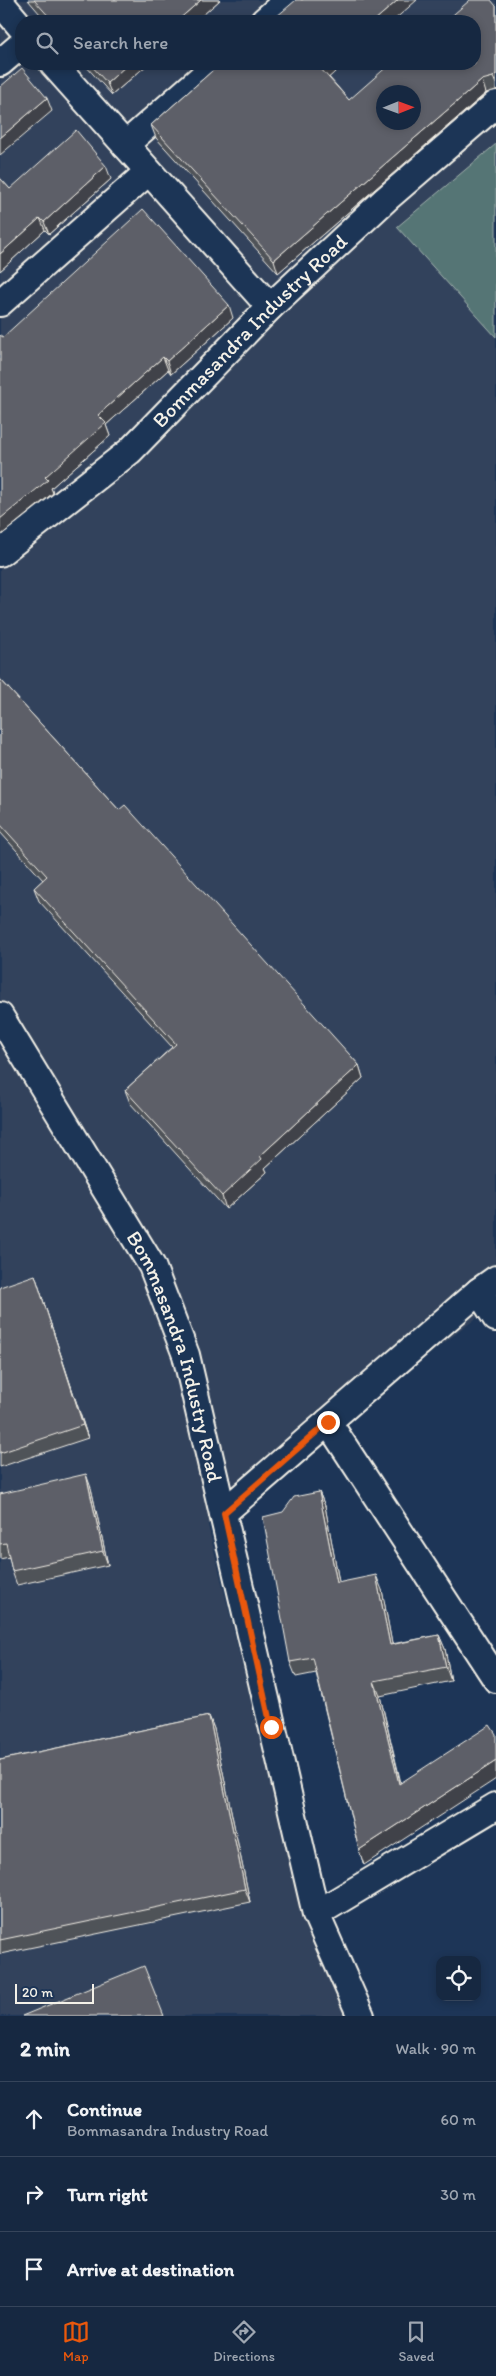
<!DOCTYPE html>
<html lang="en">
<head>
<meta charset="utf-8">
<style>
  body { margin:0; font-family:Itim,sans-serif; background:#1f3048; color:#f1f3f6 }
  .controls { position:absolute; right:15px; bottom:15px; display:grid; overflow:hidden; border-radius:10px; box-shadow:0 2px 8px #0003 }
  .controls button { width:45px; height:45px; display:grid; place-items:center; padding:0; border:0; border-bottom:1px solid #35445a; background:#162841; color:#f1f3f6; font:25px sans-serif }
  .compass { position:absolute; left:376px; top:85px; width:45px; height:45px; border-radius:50%; background:#162841; box-shadow:0 2px 8px #0003; rotate:89deg }
  .scale { position:absolute; left:15px; bottom:12px; width:79px; box-sizing:border-box; padding-left:5px; border:2px solid #f4f1e8; border-top:0; font-size:14px; line-height:18px; white-space:nowrap; color:#f4f1e8; -webkit-text-stroke:4px #1d3557; paint-order:stroke }
  .stop { position:absolute; width:15px; height:15px; margin:-11px; border:4px solid #ea580c; border-radius:50%; background:#fff }
  .stop.end { background:#ea580c; border-color:#fff; box-shadow:0 1px 5px #0008 }
  .list { margin:0; padding:0; list-style:none }
  h2 { display:flex; justify-content:space-between; align-items:center; height:65px; margin:0; padding:0 20px; font-size:21px }
  h2 small { font-size:16px; font-weight:400; color:#9ea6b1 }
  .list li { display:grid; grid-template-columns:32px 1fr auto; gap:15px; align-items:center; box-sizing:border-box; height:75px; padding:0 20px; border-top:1px solid #35445a }
  .list b { display:block; font-size:19px; white-space:nowrap }
  .list p { margin:0; font-size:16px; white-space:nowrap; color:#9ea6b1 }
  .list em { font-size:16px; font-style:normal; color:#9ea6b1 }
  .icon { flex:none; width:28px; height:28px; fill:none; stroke:currentColor; stroke-width:2; stroke-linecap:round; stroke-linejoin:round }
  .map { position:relative; flex:none; width:496px; height:2016px; overflow:hidden }
  .search { position:absolute; background:#162841; box-shadow:0 2px 8px #0003; left:15px; right:15px; top:15px; height:55px; display:flex; align-items:center; gap:12px; box-sizing:border-box; padding:0 18px; border-radius:20px; color:#9ea6b1; font-size:19px }
  .sheet { height:290px; background:#162841 }
  nav { display:flex; justify-content:space-around; align-items:center; box-sizing:border-box; height:70px; border-top:1px solid #35445a; background:#162841; font-size:14px; color:#9ea6b1 }
  nav a { display:grid; justify-items:center; gap:2px }
  nav .on { color:#ea580c }
  .map>svg:first-child { display:block }
  .built { fill:#30425c; fill-rule:evenodd }
  .green { fill:#547574; stroke:#a4b3ae }
  .lines { fill:none; stroke-linecap:round; stroke-linejoin:round }
  .minor-casing { stroke:#f4f1e8; stroke-width:30 }
  .minor { stroke:#1d3557; stroke-width:26 }
  .wall { fill:#505259; stroke:#f4f1e8 }
  .shaded-wall { fill:#414248; stroke:#f4f1e8 }
  .building { fill:#5d5f67; stroke:#f4f1e8; fill-rule:evenodd }
  .route { stroke:#ea580c; stroke-width:6 }
  .labels { text-anchor:middle; stroke-width:4.5; stroke-linejoin:round; paint-order:stroke }
  .street-label { font-size:21px; fill:#f4f1e8; stroke:#1d3557 }
</style>
</head>
<body>
<div class="map">
<svg width="496" height="2016" viewBox="0 0 496 2016">
  <rect width="100%" height="100%" fill="#1d3557"/>
  <filter id="ink" filterUnits="userSpaceOnUse"><feTurbulence type="fractalNoise" baseFrequency=".02" numOctaves="2"/><feDisplacementMap in="SourceGraphic" scale="10" xChannelSelector="R" yChannelSelector="G"/><feConvolveMatrix kernelMatrix="1 2 1 2 8 2 1 2 1" color-interpolation-filters="sRGB"/></filter>
  <g filter="url(#ink)">
    <path class="built" d="M0,0H496V1303L208,1525L298,1893L349,2016H0ZM21,21H475V64H21ZM384,92H414V122H384Z"/>
    <polygon class="green" points="496,144 496,337 397,227"/>
    <g class="lines">
      <defs>
        <g id="minor">
          <polyline points="0,2 21,27"/>
          <polyline points="264,21 288,0"/>
          <polyline points="0,63 21,45"/>
          <polyline points="53,64 270,307"/>
          <polyline points="125,145 217,64"/>
          <polyline points="0,303 148,172"/>
          <path id="s1" d="M0,553L130,451L270,307L386,199L496,104"/>
          <path id="s2" d="M0,1016L152,1266L186,1355L316,1914L361,2016"/>
          <polyline points="496,1279 479,1291 496,1318"/>
          <polyline points="328,1422 496,1679"/>
          <polyline points="223,1513 479,1291"/>
          <polyline points="316,1914 496,1806"/>
        </g>
      </defs>
      <use href="#minor" class="minor-casing"/>
      <use href="#minor" class="minor"/>
    </g>
    <g class="wall">
      <polygon points="28,0 220,0 196,21 46,21"/>
      <polygon points="496,6 496,90 486,93 278,273 156,138 151,125 220,64 344,64 329,77 349,100"/>
      <polygon points="84,64 148,64 112,95"/>
      <polygon points="0,178 10,189 111,179 49,234 45,230 0,271"/>
      <polygon points="233,318 171,374 168,370 106,425 110,436 51,488 53,493 0,536 3,337"/>
      <polygon points="0,679 119,810 359,1065 363,1078 265,1168 267,1172 226,1209 130,1103 125,1090 172,1047 39,901 34,888 43,880 0,832"/>
      <polygon points="0,1287 39,1288 88,1438 0,1467"/>
      <polygon points="91,1488 108,1565 17,1585 12,1571 9,1557 0,1559 0,1494"/>
      <polygon points="319,1492 325,1506 339,1582 382,1590 392,1644 439,1635 445,1649 451,1681 380,1696 401,1783 364,1865 359,1850 316,1673 296,1677 290,1662"/>
      <polygon points="209,1716 214,1729 250,1902 0,1954 0,1760"/>
    </g>
    <g class="shaded-wall">
      <polygon points="201,0 220,0 196,21 177,21"/>
      <polygon points="398,0 417,0 393,21 374,21"/>
      <polygon points="128,64 148,64 112,95 107,83"/>
      <polygon points="325,64 344,64 325,81 320,68"/>
      <polygon points="496,74 496,84 493,77"/>
      <polygon points="482,80 486,93 278,273 274,260"/>
      <polygon points="47,98 52,111 0,155 0,138"/>
      <polygon points="106,166 111,179 49,234 44,222"/>
      <polygon points="40,218 45,230 0,271 0,254"/>
      <polygon points="229,305 233,318 171,374 167,361"/>
      <polygon points="163,357 168,370 106,425 110,436 51,488 53,493 0,536 0,519 45,477 98,415"/>
      <polygon points="359,1065 363,1078 265,1168 267,1172 226,1209 222,1196 260,1156"/>
      <polygon points="35,1275 39,1288 88,1438 83,1425"/>
      <polygon points="86,1474 91,1488 108,1565 103,1551"/>
      <polygon points="319,1492 325,1506 342,1598 337,1583"/>
      <polygon points="376,1575 382,1590 395,1660 390,1645"/>
      <polygon points="439,1635 445,1649 451,1681 446,1667"/>
      <polygon points="374,1681 380,1696 404,1799 399,1784"/>
      <polygon points="209,1716 214,1729 250,1902 245,1889"/>
      <polygon points="496,1761 496,1779 364,1865 359,1850"/>
    </g>
    <g class="building">
      <polygon points="34,0 201,0 177,21 53,21"/>
      <polygon points="296,0 398,0 374,21 268,21 275,16 276,17"/>
      <path d="M470,0H491L496,6V74L493,77L482,80L274,260L151,125L220,64H325L320,68L349,100L390,64H475V21H446ZM384,92H414V122H384Z"/>
      <polygon points="90,64 128,64 107,83"/>
      <polygon points="22,68 47,98 0,138 0,87"/>
      <polygon points="76,130 106,166 44,222 40,218 0,254 0,178 10,189"/>
      <polygon points="143,209 229,305 167,361 163,357 98,415 106,423 45,477 48,480 0,519 0,335 3,337"/>
      <polygon points="0,679 119,810 125,805 359,1065 260,1156 262,1159 222,1196 125,1090 176,1044 34,888 47,876 0,824"/>
      <polygon points="35,1275 83,1425 0,1453 0,1287"/>
      <polygon points="86,1474 103,1551 12,1571 6,1543 0,1544 0,1494"/>
      <polygon points="319,1492 337,1583 376,1575 390,1645 439,1635 446,1667 374,1681 399,1784 490,1725 496,1734 496,1761 359,1850 313,1658 290,1662 263,1517 283,1512 294,1497"/>
      <polygon points="209,1716 245,1889 0,1940 0,1760"/>
      <polygon points="144,1966 164,2016 22,2016"/>
    </g>
  </g>
  <g class="lines" filter="url(#ink)">
    <polyline class="route" points="271,1727 224,1513 328,1422"/>
  </g>
  <g class="labels">
    <g class="street-label">
      <text dy="7" stroke="none"><textPath href="#s1" startOffset="335">Bommasandra Industry Road</textPath></text>
      <text dy="7" stroke="none"><textPath href="#s2" startOffset="386">Bommasandra Industry Road</textPath></text>
    </g>
  </g>
</svg>
<div class="controls">
<button><svg class="icon" aria-label="locate" viewBox="0 0 24 24"><circle cx="12" cy="12" r="6"/><path d="M12 2v4M12 18v4M2 12h4M18 12h4"/></svg></button>
</div>
<svg class="compass" viewBox="-18 -18 36 36"><path d="M0-13l5 13h-10z" fill="#e53935"/><path d="M0 13l5-13h-10z" fill="#9ea6b1"/></svg>
<div class="scale">20 m</div>
<div class="stop" style="left:271px;top:1727px"></div>
<div class="stop end" style="left:328px;top:1422px"></div>
<div class="search"><svg class="icon" aria-label="search" viewBox="0 0 24 24"><circle cx="10" cy="10" r="6"/><path d="M15 15l6 6"/></svg>Search here</div>
</div>
<section class="sheet">
<h2>2 min<small>Walk · 90 m</small></h2>
<ul class="list">
<li><svg class="icon" aria-label="ahead" viewBox="0 0 24 24"><path d="M12 20V5M6 11l6-6 6 6"/></svg><div><b>Continue</b><p>Bommasandra Industry Road</p></div><em>60 m</em></li>
<li><svg class="icon" aria-label="right" viewBox="0 0 24 24"><path d="M7 20v-9h11M14 6l5 5-5 5"/></svg><div><b>Turn right</b></div><em>30 m</em></li>
<li><svg class="icon" aria-label="arrive" viewBox="0 0 24 24"><path d="M6 21V4h12l-3 4 3 4H6"/></svg><div><b>Arrive at destination</b></div></li>
</ul>
</section>
<nav>
<a class="on"><svg class="icon" aria-label="map" viewBox="0 0 24 24"><path d="M3 6l6-2 6 2 6-2v14l-6 2-6-2-6 2zM9 4v14M15 6v14"/></svg>Map</a>
<a><svg class="icon" aria-label="directions" viewBox="0 0 24 24"><path d="M12 3l9 9-9 9-9-9zM9 14v-3h6M13 9l2 2-2 2"/></svg>Directions</a>
<a><svg class="icon" aria-label="saved" viewBox="0 0 24 24"><path d="M7 4h10v16l-5-4-5 4z"/></svg>Saved</a>
</nav>
</body>
</html>
